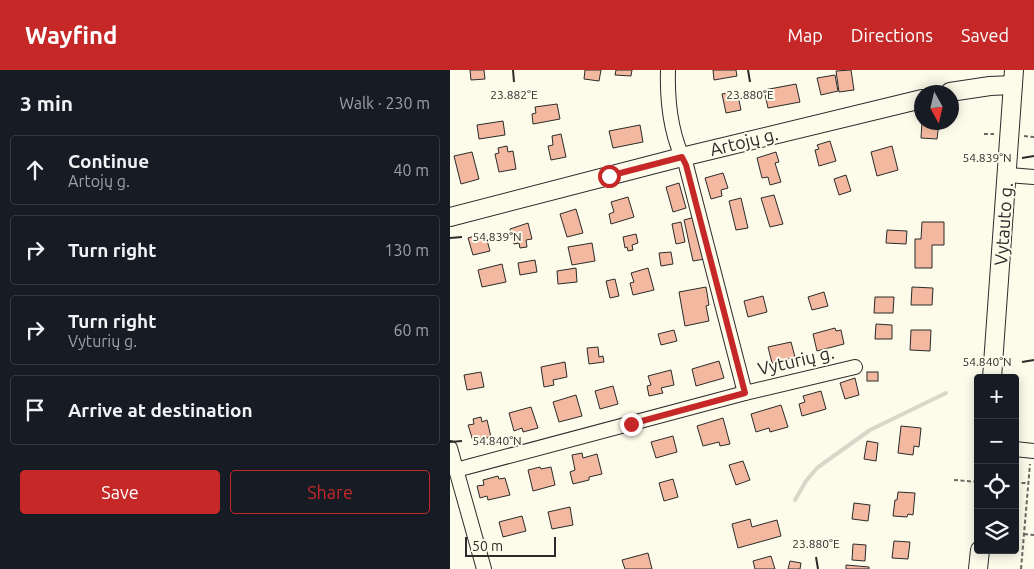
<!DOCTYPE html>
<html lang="en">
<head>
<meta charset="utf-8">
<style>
  body { margin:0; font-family:Ubuntu,sans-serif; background:#242831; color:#f1f3f6 }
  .controls { position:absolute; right:15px; bottom:15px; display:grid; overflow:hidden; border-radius:5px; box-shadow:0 2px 12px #0003 }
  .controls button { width:45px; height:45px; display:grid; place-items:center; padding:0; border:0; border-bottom:1px solid #363941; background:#171b24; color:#f1f3f6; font:25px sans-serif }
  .compass { position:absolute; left:464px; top:15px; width:45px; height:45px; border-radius:50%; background:#171b24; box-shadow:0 2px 12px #0003; rotate:172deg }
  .scale { position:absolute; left:15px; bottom:12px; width:91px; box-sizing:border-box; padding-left:5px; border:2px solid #2b2b2b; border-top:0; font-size:14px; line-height:18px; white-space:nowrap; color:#2b2b2b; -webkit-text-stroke:4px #fdfbea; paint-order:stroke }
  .stop { position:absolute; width:15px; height:15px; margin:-11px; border:4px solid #c62828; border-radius:50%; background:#fff }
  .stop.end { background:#c62828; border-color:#fff; box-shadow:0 1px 5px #0008 }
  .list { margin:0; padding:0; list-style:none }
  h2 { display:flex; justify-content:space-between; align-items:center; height:65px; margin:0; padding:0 20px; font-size:21px }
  h2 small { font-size:16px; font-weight:400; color:#9ea1a6 }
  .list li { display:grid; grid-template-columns:32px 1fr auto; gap:15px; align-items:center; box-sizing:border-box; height:70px; margin:0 10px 10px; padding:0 10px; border:1px solid #363941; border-radius:5px }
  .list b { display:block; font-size:19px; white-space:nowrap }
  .list p { margin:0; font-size:16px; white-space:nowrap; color:#9ea1a6 }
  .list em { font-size:16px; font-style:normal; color:#9ea1a6 }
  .actions { display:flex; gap:10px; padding:15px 20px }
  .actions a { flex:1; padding:11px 0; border:1px solid #c62828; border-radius:5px; text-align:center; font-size:18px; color:#c62828 }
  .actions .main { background:#c62828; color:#fff }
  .icon { flex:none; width:28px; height:28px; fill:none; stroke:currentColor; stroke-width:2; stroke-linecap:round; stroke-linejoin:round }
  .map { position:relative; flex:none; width:584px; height:499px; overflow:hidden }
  header { display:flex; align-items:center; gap:30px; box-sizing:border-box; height:70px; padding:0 25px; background:#c62828; color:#fff }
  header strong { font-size:24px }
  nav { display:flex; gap:28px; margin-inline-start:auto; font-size:18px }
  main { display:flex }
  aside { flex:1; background:#171b24 }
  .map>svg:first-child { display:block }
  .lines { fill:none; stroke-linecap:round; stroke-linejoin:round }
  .stream { stroke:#d8d7c9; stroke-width:4 }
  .building { fill:#f2b8a0; stroke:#2b2b2b }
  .minor-casing { stroke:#2b2b2b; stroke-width:16 }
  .major-casing { stroke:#2b2b2b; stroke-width:20 }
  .path { stroke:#6a6964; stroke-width:2; stroke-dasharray:4 2.5; stroke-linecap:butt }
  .minor { stroke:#fdfbea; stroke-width:14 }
  .major { stroke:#fdfbea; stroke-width:18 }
  .route { stroke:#c62828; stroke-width:6 }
  .ticks { fill:none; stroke:#2b2b2b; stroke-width:2 }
  .labels { text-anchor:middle; stroke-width:4; stroke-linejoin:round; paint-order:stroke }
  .street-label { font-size:18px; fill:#2b2b2b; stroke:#fdfbea }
  .ticks-label { font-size:12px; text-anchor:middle; fill:#2b2b2b; stroke:#fdfbea; stroke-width:4; stroke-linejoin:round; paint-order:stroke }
</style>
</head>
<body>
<header>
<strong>Wayfind</strong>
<nav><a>Map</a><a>Directions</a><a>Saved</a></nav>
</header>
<main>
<aside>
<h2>3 min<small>Walk · 230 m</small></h2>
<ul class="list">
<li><svg class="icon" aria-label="ahead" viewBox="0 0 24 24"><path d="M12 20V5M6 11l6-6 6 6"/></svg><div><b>Continue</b><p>Artojų g.</p></div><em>40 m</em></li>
<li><svg class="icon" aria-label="right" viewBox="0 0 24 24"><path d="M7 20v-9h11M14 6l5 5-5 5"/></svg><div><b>Turn right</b></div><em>130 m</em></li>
<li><svg class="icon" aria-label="right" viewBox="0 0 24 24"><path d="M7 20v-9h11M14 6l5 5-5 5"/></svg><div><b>Turn right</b><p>Vyturių g.</p></div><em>60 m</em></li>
<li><svg class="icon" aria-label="arrive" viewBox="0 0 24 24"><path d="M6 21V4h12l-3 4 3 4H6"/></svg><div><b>Arrive at destination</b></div></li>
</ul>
<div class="actions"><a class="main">Save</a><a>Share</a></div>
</aside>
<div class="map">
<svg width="584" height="499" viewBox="0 0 584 499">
  <rect width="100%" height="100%" fill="#fdfbea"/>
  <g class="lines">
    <polyline class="stream" points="345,430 356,411 367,398 420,360 496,323"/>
  </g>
  <g class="building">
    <polygon points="20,0 34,0 35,9 21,10"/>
    <polygon points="135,0 151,0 149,11 134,9"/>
    <polygon points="166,0 182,0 181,6 165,5"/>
    <polygon points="263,0 286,0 287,6 264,10"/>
    <polygon points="401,0 404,20 389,22 386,1"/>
    <polygon points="385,5 388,21 371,25 367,8"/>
    <polygon points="346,14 350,32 318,38 314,20"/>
    <polygon points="287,21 291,40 276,43 272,24"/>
    <polygon points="107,34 110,49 83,54 82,44 86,43 85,37"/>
    <polygon points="53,51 55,65 29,69 27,55"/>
    <polygon points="472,52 489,53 487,69 471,68"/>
    <polygon points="190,55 193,72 163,78 159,61"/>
    <polygon points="111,64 116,87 101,90 98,76 103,75 102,66"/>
    <polygon points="380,71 386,91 369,96 365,80 369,79 367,75"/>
    <polygon points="57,76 58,82 63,81 66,99 49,102 45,84 49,83 48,78"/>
    <polygon points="442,76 448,100 427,106 421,82"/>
    <polygon points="22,82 29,109 11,114 4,86"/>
    <polygon points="326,82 329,92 325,93 331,112 320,115 318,107 312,108 307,88"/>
    <polygon points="273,103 278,118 271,120 272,126 261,129 255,108"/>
    <polygon points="396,105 401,121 389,125 384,109"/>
    <polygon points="229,113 236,138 223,142 216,117"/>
    <polygon points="324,125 333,154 320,157 311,128"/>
    <polygon points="178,127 184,147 161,154 159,144 164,142 161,132"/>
    <polygon points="291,128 298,158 286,160 279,131"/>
    <polygon points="126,139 133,163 117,167 110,144"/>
    <polygon points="245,147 255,189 243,191 234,150"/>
    <polygon points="231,152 235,172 226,174 222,154"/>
    <polygon points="472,152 494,152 494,175 482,175 482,198 465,198 465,169 471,169"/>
    <polygon points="78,153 82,169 76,170 77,177 70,178 69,173 64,174 60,159"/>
    <polygon points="437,160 457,161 456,174 436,173"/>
    <polygon points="35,163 40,181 23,185 18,168"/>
    <polygon points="186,164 188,173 182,175 183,180 178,181 177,177 175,178 173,167"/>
    <polygon points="142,173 145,191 122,195 118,177"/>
    <polygon points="221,182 223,194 211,196 209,183"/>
    <polygon points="85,190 87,202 70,205 68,193"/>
    <polygon points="52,194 56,212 32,217 28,200"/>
    <polygon points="126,198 127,212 108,214 107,201"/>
    <polygon points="198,198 204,220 183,225 180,213 184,212 181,203"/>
    <polygon points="165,209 169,226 160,228 156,211"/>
    <polygon points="256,217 259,235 256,236 259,251 235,256 229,222"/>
    <polygon points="462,217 483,218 482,235 461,235"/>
    <polygon points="374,222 378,236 362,240 358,227"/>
    <polygon points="313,226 317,242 298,247 294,231"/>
    <polygon points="425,227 444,227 443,243 424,243"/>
    <polygon points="426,254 442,255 442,269 425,269"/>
    <polygon points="385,258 386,261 391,260 394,274 367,281 363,264"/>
    <polygon points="224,260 227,271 211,275 208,264"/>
    <polygon points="461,260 481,260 480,281 460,280"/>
    <polygon points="341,272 345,287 322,293 318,277"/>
    <polygon points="148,277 149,287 153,286 154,292 139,294 137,278"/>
    <polygon points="269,291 274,308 246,316 242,299"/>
    <polygon points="115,292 117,307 103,310 104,315 94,317 91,297"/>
    <polygon points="221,300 224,315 211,318 213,323 199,326 197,316 201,315 198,306"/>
    <polygon points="31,302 34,317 17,320 14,305"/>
    <rect x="417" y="302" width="11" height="9"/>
    <polygon points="405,308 409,325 395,329 390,313"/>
    <polygon points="163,316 168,334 150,339 145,321"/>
    <polygon points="371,321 376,339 352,346 349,334 355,332 353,326"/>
    <polygon points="126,325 132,346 109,352 103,332"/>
    <polygon points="331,335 338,357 320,362 319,358 306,362 301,344"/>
    <polygon points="81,337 88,358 73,362 72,358 64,361 59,343"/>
    <polygon points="31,347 32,352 37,350 41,367 23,371 18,355 24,354 23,349"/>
    <polygon points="273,348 280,374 270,376 269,372 253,376 247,356"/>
    <polygon points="451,356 471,358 469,377 464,376 463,385 448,383"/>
    <polygon points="223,366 227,382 206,388 201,372"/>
    <polygon points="417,371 428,373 426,391 414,389"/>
    <polygon points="132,383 133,388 147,384 152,404 139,407 139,410 123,414 120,402 125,400 122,385"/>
    <polygon points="293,391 300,410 286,415 279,395"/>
    <polygon points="90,397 91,399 101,397 105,415 83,421 78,400"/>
    <polygon points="48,406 49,409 55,408 60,425 38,430 37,426 30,428 27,416 34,415 33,410"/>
    <polygon points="223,409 228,427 214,431 209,413"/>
    <polygon points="448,422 465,423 463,445 458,444 457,447 443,446 445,430 447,430"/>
    <polygon points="404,433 420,435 418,451 402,449"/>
    <polygon points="120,437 123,455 102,459 98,442"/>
    <polygon points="72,446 76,461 53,467 49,452"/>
    <polygon points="300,449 302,457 327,450 331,466 288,478 282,454"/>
    <polygon points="444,471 460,472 458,489 442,488"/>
    <polygon points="403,474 416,475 415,491 402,490"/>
    <polygon points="198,483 202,499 175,499 172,490"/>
    <polygon points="321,486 325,499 305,499 303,491"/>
    <polygon points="340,491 351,493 350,499 338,499"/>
    <polygon points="396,495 419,497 419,499 396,499"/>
  </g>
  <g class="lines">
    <defs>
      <g id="minor">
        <path d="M218,0C217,32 221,66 236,95L295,323"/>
        <polyline points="558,105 584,107"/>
        <polyline points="0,378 34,499"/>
        <polyline points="565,379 584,381"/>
        <polyline points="6,400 295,323 405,297"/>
      </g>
      <g id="major">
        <polyline points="500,22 540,16 563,15"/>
        <polyline points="0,147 232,87 472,29"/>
        <polyline points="542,308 564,0"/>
        <polyline points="528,499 530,480"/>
      </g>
    </defs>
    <use href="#minor" class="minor-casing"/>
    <use href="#major" class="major-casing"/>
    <g class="path">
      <polyline points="534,64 544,64"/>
      <polyline points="574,66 584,67"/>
      <polyline points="504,410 528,412"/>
      <polyline points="565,413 579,413"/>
      <polyline points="574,464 584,465"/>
      <polyline points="571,499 580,394"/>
    </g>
    <use href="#minor" class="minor"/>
    <use href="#major" class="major"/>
  </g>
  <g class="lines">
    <polyline class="route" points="159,106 232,87 236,95 295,323 181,354"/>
  </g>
  <path class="ticks" d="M63,0L64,12M298,0L300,12M572,88L584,86M0,168L12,167M572,292L584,290M0,372L12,371M366,487L368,499"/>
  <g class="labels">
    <g class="street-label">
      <text transform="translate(294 72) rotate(-14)" y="6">Artojų g.</text>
      <text transform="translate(554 154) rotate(-86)" y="6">Vytauto g.</text>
      <text transform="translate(346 291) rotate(-13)" y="6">Vyturių g.</text>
    </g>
  </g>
  <g class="ticks-label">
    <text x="64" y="29">23.882°E</text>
    <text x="300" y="29">23.880°E</text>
    <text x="537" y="92">54.839°N</text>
    <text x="47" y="171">54.839°N</text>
    <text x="537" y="296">54.840°N</text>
    <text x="47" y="375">54.840°N</text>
    <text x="366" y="478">23.880°E</text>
  </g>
</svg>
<div class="controls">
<button>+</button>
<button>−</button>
<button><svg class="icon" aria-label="locate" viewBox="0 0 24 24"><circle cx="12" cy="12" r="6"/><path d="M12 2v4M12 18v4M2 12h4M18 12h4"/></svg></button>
<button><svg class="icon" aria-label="layers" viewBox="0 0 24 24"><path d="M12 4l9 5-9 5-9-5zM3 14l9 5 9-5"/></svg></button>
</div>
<svg class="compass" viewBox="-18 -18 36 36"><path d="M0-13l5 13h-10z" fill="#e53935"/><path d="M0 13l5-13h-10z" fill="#9ea1a6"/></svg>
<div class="scale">50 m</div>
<div class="stop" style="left:159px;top:106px"></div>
<div class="stop end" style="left:181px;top:354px"></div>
</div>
</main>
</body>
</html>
